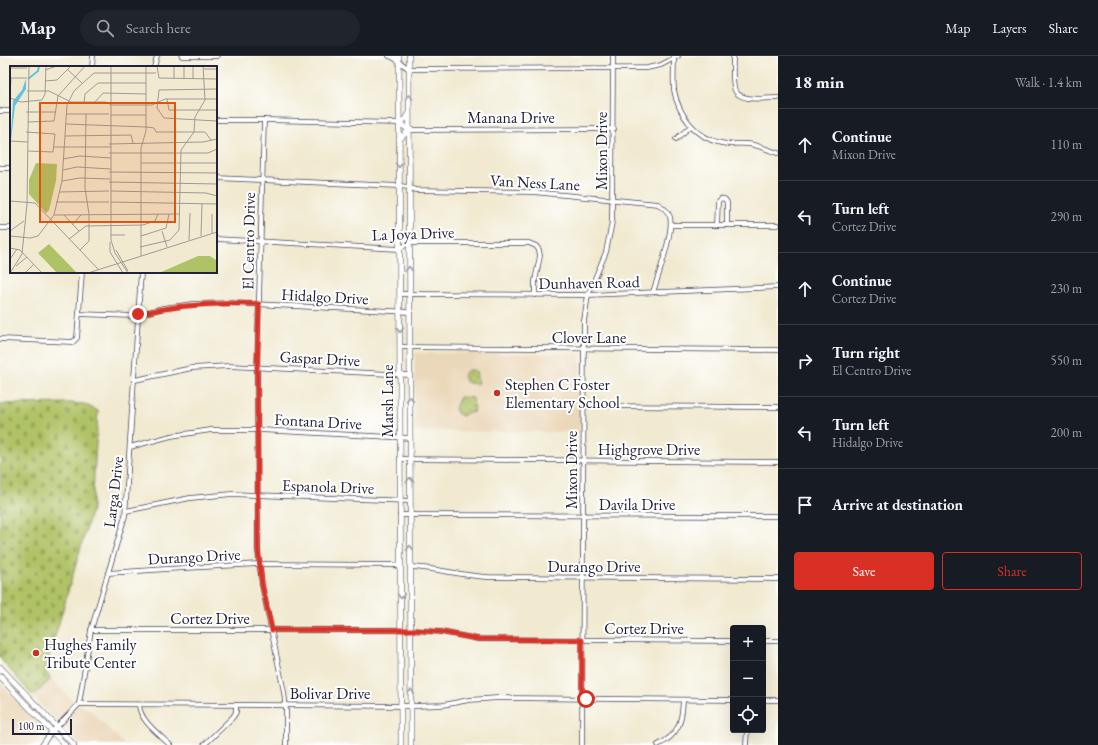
<!DOCTYPE html>
<html lang="en">
<head>
<meta charset="utf-8">
<style>
  body { margin:0; font-family:"EB Garamond",serif; background:#20242c; color:#f1f3f6 }
  .controls { position:absolute; right:12px; bottom:12px; display:grid; overflow:hidden; border-radius:4px; box-shadow:0 4px 16px #0002 }
  .controls button { width:36px; height:36px; display:grid; place-items:center; padding:0; border:0; border-bottom:1px solid #363941; background:#171b24; color:#f1f3f6; font:20px sans-serif }
  .scale { position:absolute; left:12px; bottom:10px; width:60px; box-sizing:border-box; padding-left:4px; border:2px solid #22223b; border-top:0; font-size:11px; line-height:14px; white-space:nowrap; color:#22223b; -webkit-text-stroke:3px #fff; paint-order:stroke }
  .stop { position:absolute; width:12px; height:12px; margin:-9px; border:3px solid #d93025; border-radius:50%; background:#fff }
  .stop.end { background:#d93025; border-color:#fff; box-shadow:0 1px 4px #0008 }
  .list { margin:0; padding:0; list-style:none }
  h2 { display:flex; justify-content:space-between; align-items:center; height:52px; margin:0; padding:0 16px; font-size:17px }
  h2 small { font-size:13px; font-weight:400; color:#9ea1a6 }
  .list li { display:grid; grid-template-columns:26px 1fr auto; gap:12px; align-items:center; box-sizing:border-box; height:72px; padding:0 16px; border-top:1px solid #363941 }
  .list b { display:block; font-size:15px; white-space:nowrap }
  .list p { margin:0; font-size:13px; white-space:nowrap; color:#9ea1a6 }
  .list em { font-size:13px; font-style:normal; color:#9ea1a6 }
  .actions { display:flex; gap:8px; padding:12px 16px }
  .actions a { flex:1; padding:9px 0; border:1px solid #d93025; border-radius:4px; text-align:center; font-size:14px; color:#d93025 }
  .actions .main { background:#d93025; color:#fff }
  .icon { flex:none; width:22px; height:22px; fill:none; stroke:currentColor; stroke-width:2; stroke-linecap:round; stroke-linejoin:round }
  .map { position:relative; flex:none; width:778px; height:689px; overflow:hidden }
  header { display:flex; align-items:center; gap:24px; box-sizing:border-box; height:56px; padding:0 20px; background:#171b24; border-bottom:1px solid #363941 }
  header strong { font-size:19px }
  nav { display:flex; gap:22px; margin-inline-start:auto; font-size:14px }
  .search { width:280px; height:36px; background:#20242c; display:flex; align-items:center; gap:10px; box-sizing:border-box; padding:0 14px; border-radius:22px; color:#9ea1a6; font-size:15px }
  main { display:flex }
  aside { flex:1; background:#171b24 }
  .map>svg:first-child { display:block }
  .built { fill:#ebd8ba }
  .cemetery { fill:url(#cemetery-stones); stroke:#697250 }
  .park { fill:url(#park-dots); stroke:#697250 }
  .lines { fill:none; stroke-linecap:round; stroke-linejoin:round }
  .minor-casing { stroke:#414052; stroke-width:5.5 }
  .major-casing { stroke:#414052; stroke-width:6 }
  .minor { stroke:#fff; stroke-width:4 }
  .major { stroke:#fff; stroke-width:5 }
  .oneway { stroke:#9c9ca7 }
  .route { stroke:#d93025; stroke-width:5 }
  .poi-dot { fill:#c8321e; stroke:#fff; stroke-width:1.5 }
  .labels { text-anchor:middle; stroke-width:4; stroke-linejoin:round; paint-order:stroke }
  .street-label { font-size:16px; fill:#22223b; stroke:#fff }
  .poi-label { font-size:16px; fill:#22223b; stroke:#fff; text-anchor:start }
  .inset-river { fill:none; stroke:#62c3e1; stroke-width:2 }
  .inset-road { fill:none; stroke:#9e9a95; stroke-width:1 }
  .view { fill:#de560e; fill-opacity:0.15; stroke:#de560e; stroke-width:2 }
  .inset-edge { fill:none; stroke:#22223b; stroke-width:2 }
</style>
</head>
<body>
<header>
<strong>Map</strong>
<div class="search"><svg class="icon" aria-label="search" viewBox="0 0 24 24"><circle cx="10" cy="10" r="6"/><path d="M15 15l6 6"/></svg>Search here</div>
<nav><a>Map</a><a>Layers</a><a>Share</a></nav>
</header>
<main>
<div class="map">
<svg width="778" height="689" viewBox="0 0 778 689">
  <defs>
    <pattern id="cemetery-stones" width="16" height="16" patternUnits="userSpaceOnUse"><rect width="16" height="16" fill="#b0c266"/><path d="M2 7V4a2 2 0 0 1 4 0v3zM10 15v-3a2 2 0 0 1 4 0v3z" fill="#97a659"/></pattern>
    <pattern id="park-dots" width="8" height="8" patternUnits="userSpaceOnUse"><rect width="8" height="8" fill="#b0c266"/><path d="M2 2h.1M6 6h.1" fill="none" stroke="#97a659" stroke-width="1.8" stroke-linecap="round"/></pattern>
  </defs>
  <rect width="100%" height="100%" fill="#fff"/>
  <filter id="ink" filterUnits="userSpaceOnUse"><feTurbulence type="fractalNoise" baseFrequency=".025" numOctaves="2"/><feDisplacementMap in="SourceGraphic" scale="8" xChannelSelector="R" yChannelSelector="G"/><feConvolveMatrix kernelMatrix="1 2 1 2 8 2 1 2 1" color-interpolation-filters="sRGB"/></filter>
  <filter id="wash" filterUnits="userSpaceOnUse"><feTurbulence type="fractalNoise" baseFrequency=".012" numOctaves="4" result="noise"/><feDisplacementMap in="SourceGraphic" scale="16" xChannelSelector="R" yChannelSelector="G"/><feGaussianBlur stdDeviation="0.9" result="paint"/><feColorMatrix in="noise" values="0 0 0 0 0 0 0 0 0 0 0 0 0 0 0 0 0 1.4 0 .05"/><feComposite in="paint" operator="in"/></filter>
  <g filter="url(#wash)">
    <rect width="100%" height="100%" fill="#f1ead1"/>
    <g class="built">
      <polygon points="415,297 580,298 580,376 414,375"/>
      <polygon points="51,623 73,645 90,654 125,689 80,689 33,640"/>
      <polygon points="0,627 44,672 36,689 0,689"/>
    </g>
    <polygon class="cemetery" points="72,347 84,348 98,355 92,453 45,615 51,623 33,640 0,602 0,348"/>
    <g class="park">
      <polygon points="468,314 473,314 476,316 478,326 477,328 469,327 465,325 463,320"/>
      <polygon points="460,341 473,342 474,356 467,357 462,360 457,357 455,352"/>
    </g>
  </g>
  <g filter="url(#ink)">
    <g class="lines">
      <defs>
        <g id="minor">
          <polyline points="182,0 217,0"/>
          <path d="M389,0C395,1 403,9 409,13L647,12L661,9L678,0"/>
          <path d="M674,0C674,11 673,24 674,34C678,58 696,82 721,87C730,89 739,87 748,88C759,89 768,94 778,97"/>
          <path d="M733,0C733,10 732,21 734,31C736,47 766,42 778,42"/>
          <polyline points="92,11 93,0"/>
          <polyline points="154,11 157,0"/>
          <polyline points="0,55 11,55"/>
          <polyline points="216,64 264,64 399,67"/>
          <polyline points="264,64 257,314 258,495 262,529 284,636 286,654 286,689"/>
          <polyline points="409,74 614,73"/>
          <polyline points="676,83 691,70"/>
          <polyline points="0,112 11,112"/>
          <path d="M216,122L399,130L409,131L415,134L533,136L658,148C663,151 668,155 670,161C674,176 658,221 653,236"/>
          <polyline points="671,169 778,169"/>
          <path d="M717,169L718,145C721,141 726,142 727,147V169"/>
          <polyline points="0,172 11,172"/>
          <polyline points="216,183 399,193 409,187 529,187 536,190 539,194 540,200 535,225 535,239"/>
          <polyline points="400,238 588,239 778,231"/>
          <polyline points="79,258 134,260 163,252 193,248 232,247 410,256"/>
          <polyline points="0,283 73,286 77,282 82,216"/>
          <polyline points="400,291 778,294"/>
          <polyline points="135,324 192,312 229,310 410,319"/>
          <polyline points="584,350 778,351"/>
          <polyline points="130,391 171,380 211,374 260,374 410,382"/>
          <polyline points="400,403 778,406"/>
          <polyline points="126,455 190,442 232,438 410,445"/>
          <polyline points="400,459 778,460"/>
          <path d="M411,511C437,512 462,520 488,521L778,523"/>
          <polyline points="108,517 167,513 259,508 395,509 400,511"/>
          <polyline points="91,574 401,574"/>
          <polyline points="411,574 441,576 478,583 733,585"/>
          <polyline points="763,585 778,585"/>
          <polyline points="763,644 778,644"/>
          <polyline points="79,648 415,650 443,649 469,644 498,642 733,644"/>
          <path d="M139,649C140,665 159,678 170,689"/>
          <polyline points="42,689 50,678 79,648 91,574 125,460 141,216"/>
          <polyline points="204,689 233,661 236,656 236,649"/>
          <polyline points="582,689 584,265 588,239 606,196 612,166 613,0"/>
          <path d="M658,689C679,679 682,665 683,644"/>
          <polyline points="746,689 747,674"/>
        </g>
        <g id="major">
          <polyline points="393,0 399,0 401,689"/>
          <polyline points="409,0 411,689"/>
          <polyline points="399,84 409,74 399,67 405,63 408,58"/>
          <polyline points="0,611 74,689"/>
          <polyline points="0,621 65,689"/>
        </g>
      </defs>
      <use href="#minor" class="minor-casing"/>
      <use href="#major" class="major-casing"/>
      <use href="#minor" class="minor"/>
      <use href="#major" class="major"/>
    </g>
    <defs><path id="oneway-chevron" d="M-2-3.5L2.5 0L-2 3.5" fill="none" stroke-width="1.6" stroke-linecap="round" stroke-linejoin="round"/></defs>
    <g class="oneway">
      <use href="#oneway-chevron" transform="translate(409 41) rotate(-90)"/>
      <use href="#oneway-chevron" transform="translate(399 109) rotate(90)"/>
      <use href="#oneway-chevron" transform="translate(409 213) rotate(-90)"/>
      <use href="#oneway-chevron" transform="translate(400 274) rotate(90)"/>
      <use href="#oneway-chevron" transform="translate(410 343) rotate(-90)"/>
      <use href="#oneway-chevron" transform="translate(410 424) rotate(-90)"/>
      <use href="#oneway-chevron" transform="translate(410 492) rotate(-90)"/>
      <use href="#oneway-chevron" transform="translate(401 540) rotate(90)"/>
      <use href="#oneway-chevron" transform="translate(411 636) rotate(-90)"/>
    </g>
  </g>
  <g class="lines" filter="url(#ink)">
    <path class="route" d="M138,258C179,248 217,246 259,248L257,314L258,494L262,529L272,574H414L441,576L478,583L582,584V643H586"/>
  </g>
  <g class="poi-dot">
    <circle cx="497" cy="337" r="4"/>
    <circle cx="36" cy="597" r="4"/>
  </g>
  <g class="labels">
    <g class="street-label">
      <text x="511" y="67">Manana Drive</text>
      <text transform="translate(601 95) rotate(-90)" y="6">Mixon Drive</text>
      <text transform="translate(535 126) rotate(3)" y="6">Van Ness Lane</text>
      <text transform="translate(413 177) rotate(-2)" y="6">La Joya Drive</text>
      <text transform="translate(248 185) rotate(-89)" y="6">El Centro Drive</text>
      <text transform="translate(589 226) rotate(-1)" y="6">Dunhaven Road</text>
      <text transform="translate(325 240) rotate(3)" y="6">Hidalgo Drive</text>
      <text x="589" y="287">Clover Lane</text>
      <text transform="translate(320 302) rotate(3)" y="6">Gaspar Drive</text>
      <text transform="translate(387 345) rotate(-90)" y="6">Marsh Lane</text>
      <text transform="translate(318 365) rotate(3)" y="6">Fontana Drive</text>
      <text x="649" y="399">Highgrove Drive</text>
      <text transform="translate(571 414) rotate(-90)" y="6">Mixon Drive</text>
      <text transform="translate(328 430) rotate(2)" y="6">Espanola Drive</text>
      <text transform="translate(113 436) rotate(-83)" y="6">Larga Drive</text>
      <text x="637" y="454">Davila Drive</text>
      <text transform="translate(194 500) rotate(-3)" y="6">Durango Drive</text>
      <text x="594" y="516">Durango Drive</text>
      <text x="210" y="568">Cortez Drive</text>
      <text x="644" y="578">Cortez Drive</text>
      <text x="330" y="643">Bolivar Drive</text>
    </g>
    <g class="poi-label">
      <text x="505" y="334">Stephen C Foster<tspan x="505" dy="18">Elementary School</tspan></text>
      <text x="44" y="594">Hughes Family<tspan x="44" dy="18">Tribute Center</tspan></text>
    </g>
  </g>
  <g transform="translate(10 10)">
    <rect width="207" height="207" fill="#f1ead1"/>
    <path d="M39,178L67,207H47L28,187Z" fill="#b0c266"/>
    <path d="M26,97L47,98L46,115L39,144L36,147L19,128V114Z" fill="#b0c266"/>
    <path d="M188,190H200L206,194L207,207H149Z" fill="#b0c266"/>
    <path d="M16,13V23L5,40L0,83L3,35L12,24Z" fill="#62c3e1"/>
    <path class="inset-river" d="M18,13L28,5L29,0"/>
    <path class="inset-road" d="M101,0V174L105,187L118,207M147,0L149,12L207,13M0,2H17M194,3H207M35,4L47,0M58,4L72,17M0,12H17M164,13V0M174,13V0M183,13V0M35,15L47,14L61,0M207,23L149,24L147,42L154,52L207,55M17,25H39L61,36H96L101,39H142L155,33H207M0,30L1,12M0,32L11,36L32,34L35,28L36,0M157,33L159,44H207M85,36L93,27L136,28M74,37L75,28L88,17H136M16,46H46M56,48H99M101,49H136M18,56L44,55L48,30L75,0M56,58L136,61L144,62L146,66H195L201,74M16,66L45,68L43,86L18,85M55,70L121,69L123,77M0,75L18,76M99,78L193,76L207,73M44,81H101M99,87H198L207,83M53,93L70,90L101,92M131,97H207M53,104L67,101L101,103M99,106L207,107M52,115L70,112L100,113M99,116L207,118M101,125L196,127L207,130M49,126L99,125M0,135L25,137L89,204M46,136H99M101,136L207,138M44,149L170,148M54,149L69,165M62,159L71,149M0,165L14,155M152,165L157,181M202,167V148M101,169H115M0,170L20,172L28,170L44,149L52,115L57,39L64,25L84,7H146M131,170L156,162L159,148M191,170L192,138M59,173L76,160L133,159L145,155L148,148M179,174L180,147M100,176V186L113,207M130,181L160,174L169,164L171,84L184,66L185,51L195,34L193,0M0,182L10,184L32,207M70,184L79,175V148L75,122L76,48M106,184L118,205M131,190V82L136,65V0M0,193L7,183M6,200L17,191M0,207L12,188L17,138L19,0M15,207L24,198M78,207L207,166"/>
    <path class="view" d="M30,37H165V156H30Z"/>
    <rect width="207" height="207" class="inset-edge"/>
  </g>
</svg>
<div class="controls">
<button>+</button>
<button>−</button>
<button><svg class="icon" aria-label="locate" viewBox="0 0 24 24"><circle cx="12" cy="12" r="6"/><path d="M12 2v4M12 18v4M2 12h4M18 12h4"/></svg></button>
</div>
<div class="scale">100 m</div>
<div class="stop" style="left:586px;top:643px"></div>
<div class="stop end" style="left:138px;top:258px"></div>
</div>
<aside>
<h2>18 min<small>Walk · 1.4 km</small></h2>
<ul class="list">
<li><svg class="icon" aria-label="ahead" viewBox="0 0 24 24"><path d="M12 20V5M6 11l6-6 6 6"/></svg><div><b>Continue</b><p>Mixon Drive</p></div><em>110 m</em></li>
<li><svg class="icon" aria-label="left" viewBox="0 0 24 24"><path d="M17 20v-9H6M10 6l-5 5 5 5"/></svg><div><b>Turn left</b><p>Cortez Drive</p></div><em>290 m</em></li>
<li><svg class="icon" aria-label="ahead" viewBox="0 0 24 24"><path d="M12 20V5M6 11l6-6 6 6"/></svg><div><b>Continue</b><p>Cortez Drive</p></div><em>230 m</em></li>
<li><svg class="icon" aria-label="right" viewBox="0 0 24 24"><path d="M7 20v-9h11M14 6l5 5-5 5"/></svg><div><b>Turn right</b><p>El Centro Drive</p></div><em>550 m</em></li>
<li><svg class="icon" aria-label="left" viewBox="0 0 24 24"><path d="M17 20v-9H6M10 6l-5 5 5 5"/></svg><div><b>Turn left</b><p>Hidalgo Drive</p></div><em>200 m</em></li>
<li><svg class="icon" aria-label="arrive" viewBox="0 0 24 24"><path d="M6 21V4h12l-3 4 3 4H6"/></svg><div><b>Arrive at destination</b></div></li>
</ul>
<div class="actions"><a class="main">Save</a><a>Share</a></div>
</aside>
</main>
</body>
</html>
